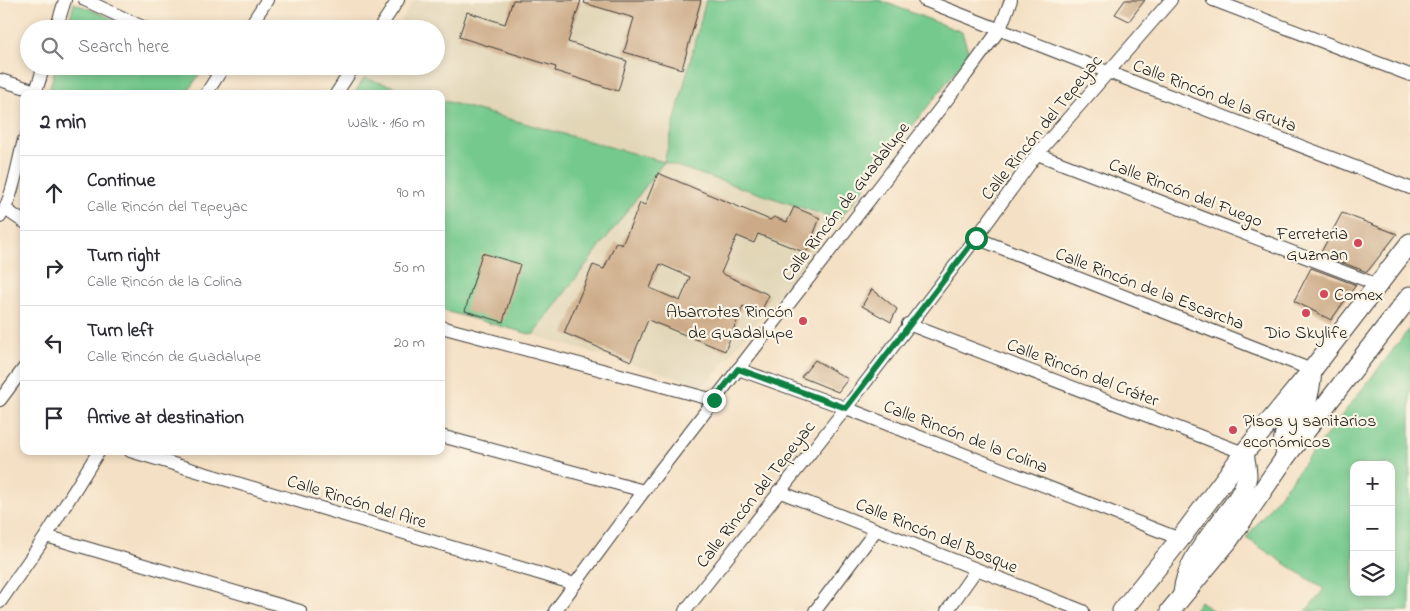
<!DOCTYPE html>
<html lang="en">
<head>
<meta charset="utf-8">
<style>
  body { margin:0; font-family:"Indie Flower",sans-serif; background:#f2f2f3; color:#2b2b33 }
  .controls { position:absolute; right:15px; bottom:15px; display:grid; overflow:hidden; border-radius:10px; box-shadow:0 2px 8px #0003 }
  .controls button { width:45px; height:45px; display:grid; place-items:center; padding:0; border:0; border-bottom:1px solid #e1e1e2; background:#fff; color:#2b2b33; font:25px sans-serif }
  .stop { position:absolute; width:15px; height:15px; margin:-11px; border:4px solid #0b8043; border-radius:50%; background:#fff }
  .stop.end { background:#0b8043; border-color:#fff; box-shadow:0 1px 5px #0008 }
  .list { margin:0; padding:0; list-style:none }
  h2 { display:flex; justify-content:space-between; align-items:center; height:65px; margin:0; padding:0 20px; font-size:21px }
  h2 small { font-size:16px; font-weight:400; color:#7c7c81 }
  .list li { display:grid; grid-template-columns:32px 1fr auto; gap:15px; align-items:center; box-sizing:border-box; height:75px; padding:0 20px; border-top:1px solid #e1e1e2 }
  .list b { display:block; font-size:19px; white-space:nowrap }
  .list p { margin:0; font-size:16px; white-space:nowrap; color:#7c7c81 }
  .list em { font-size:16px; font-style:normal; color:#7c7c81 }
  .icon { flex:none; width:28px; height:28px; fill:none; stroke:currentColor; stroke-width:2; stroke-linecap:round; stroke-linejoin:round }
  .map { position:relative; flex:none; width:1410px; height:611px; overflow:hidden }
  .search { position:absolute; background:#fff; box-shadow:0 2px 8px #0003; left:20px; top:20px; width:425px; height:55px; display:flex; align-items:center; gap:12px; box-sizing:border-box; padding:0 18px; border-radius:28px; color:#7c7c81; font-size:19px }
  .panel { position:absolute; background:#fff; box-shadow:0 2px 8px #0003; left:20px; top:90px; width:425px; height:365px; border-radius:10px }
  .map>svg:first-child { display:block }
  .built { fill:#e2d6b7 }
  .green { fill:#75c98d; stroke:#487254; fill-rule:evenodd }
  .building { fill:#ccaa87; fill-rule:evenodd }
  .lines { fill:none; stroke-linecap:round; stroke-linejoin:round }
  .street-casing { stroke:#3c3935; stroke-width:14 }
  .secondary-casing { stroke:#3c3935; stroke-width:21 }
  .street { stroke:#fff; stroke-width:12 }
  .secondary { stroke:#fff; stroke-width:19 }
  .route { stroke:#0b8043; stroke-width:6 }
  .poi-dot { fill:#d1495b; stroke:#fcf5e5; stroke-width:2 }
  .labels { text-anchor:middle; stroke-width:4.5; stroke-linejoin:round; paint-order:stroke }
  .street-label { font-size:18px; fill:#1c1c1c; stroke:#fcf5e5 }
  .poi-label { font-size:18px; fill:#1c1c1c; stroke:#fcf5e5; text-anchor:end }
</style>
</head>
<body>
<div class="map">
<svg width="1410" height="611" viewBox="0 0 1410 611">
  <rect width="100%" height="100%" fill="#fcf5e5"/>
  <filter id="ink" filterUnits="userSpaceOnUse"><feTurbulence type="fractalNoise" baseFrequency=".02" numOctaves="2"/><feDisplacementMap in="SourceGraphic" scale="10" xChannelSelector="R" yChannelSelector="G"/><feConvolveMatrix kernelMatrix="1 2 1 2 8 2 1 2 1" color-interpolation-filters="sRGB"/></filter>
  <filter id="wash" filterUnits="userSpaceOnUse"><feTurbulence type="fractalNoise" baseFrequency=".0096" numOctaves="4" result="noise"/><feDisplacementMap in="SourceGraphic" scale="20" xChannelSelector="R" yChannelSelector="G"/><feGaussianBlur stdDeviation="1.12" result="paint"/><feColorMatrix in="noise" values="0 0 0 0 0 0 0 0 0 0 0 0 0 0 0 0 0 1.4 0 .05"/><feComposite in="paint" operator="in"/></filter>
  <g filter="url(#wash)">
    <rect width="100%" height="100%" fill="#f4e0c4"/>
    <polygon class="built" points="414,0 706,0 664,162 839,220 705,386 533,335 664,162 441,100 441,94 421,94 364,78 372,66 436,66 436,29 396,29"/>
    <g class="green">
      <polygon points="706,0 879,0 962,32 969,54 839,220 664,162 533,335 441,310 441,100 664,162"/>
      <polygon points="74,3 111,18 129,29 67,29"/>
      <polygon points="56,66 192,66 201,72 186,94 48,94"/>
      <polygon points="364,78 421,94 354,94"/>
      <path d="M1410,328V611H1306L1324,589L1246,538ZM1354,465H1391V592H1354Z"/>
      <polygon points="1200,601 1213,611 1193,611"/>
    </g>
    <g id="blocks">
      <g class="building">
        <polygon points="513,0 581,0 568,42 627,61 618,91 555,71 556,67 459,37 467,12 505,24"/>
        <polygon points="585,0 701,0 682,69 624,52 634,18 584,3"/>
        <polygon points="1125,0 1145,0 1129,21 1115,14"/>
        <path d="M658,173L770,220L774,217L787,222L794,207L820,218L806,253L758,234L754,243L737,236L721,273L769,295L760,314L743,306L725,351L648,320L631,361L564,333L593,265L604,269L616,242L622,245L640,203L645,205ZM660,264L690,277L680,301L650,288Z"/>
        <polygon points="1342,213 1397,234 1367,272 1320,254"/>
        <polygon points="482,253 520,264 503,322 465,311"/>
        <polygon points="1311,268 1356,285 1331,320 1294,301"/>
        <polygon points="872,289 897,309 891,322 862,306"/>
        <polygon points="815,360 848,379 838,392 801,377"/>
      </g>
    </g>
  </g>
  <g filter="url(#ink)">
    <use href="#blocks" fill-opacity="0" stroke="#3c3935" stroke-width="1"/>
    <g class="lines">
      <defs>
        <g id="street">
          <polyline points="85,0 147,29"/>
          <polyline points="924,0 1108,72 1410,188"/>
          <polyline points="1213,0 1410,75"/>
          <polyline points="56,29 65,0"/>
          <polyline points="248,29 267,0"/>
          <polyline points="379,29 398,0"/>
          <polyline points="208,66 219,73"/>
          <polyline points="0,80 36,91"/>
          <polyline points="35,94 44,66"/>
          <polyline points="206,94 224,66"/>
          <polyline points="336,94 354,66"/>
          <polyline points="1037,154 1378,285"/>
          <polyline points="5,209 24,222"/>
          <path d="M0,217C14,195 17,165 24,140"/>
          <polyline points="976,238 1312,370"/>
          <polyline points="908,324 1244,453"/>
          <polyline points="441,327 714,400"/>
          <polyline points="738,369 846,408 1180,539"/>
          <polyline points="0,400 24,368"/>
          <polyline points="441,436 644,491"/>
          <polyline points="130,451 575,584"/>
          <polyline points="778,491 1083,611"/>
          <polyline points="46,536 300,611"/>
          <polyline points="0,602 46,536 99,451"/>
          <polyline points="555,611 644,491 966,75 1000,29 1011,0"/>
          <polyline points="685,611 846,408 976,238 1037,154 1171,0"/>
          <polyline points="815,611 876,530"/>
          <polyline points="947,611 976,570"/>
        </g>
        <g id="secondary">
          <path d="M1287,455C1275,429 1297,423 1306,403C1310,393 1311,382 1312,371"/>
          <path d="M1183,593C1186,562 1209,538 1227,513C1235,503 1245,490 1247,476C1247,468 1245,460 1244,453"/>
          <polyline points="1122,611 1180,539 1244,453 1312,370 1410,243"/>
          <polyline points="1170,611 1228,541 1287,455 1410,296"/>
        </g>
      </defs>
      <use href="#street" class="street-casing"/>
      <use href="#secondary" class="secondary-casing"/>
      <use href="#street" class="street"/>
      <use href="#secondary" class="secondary"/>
    </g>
  </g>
  <g class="lines" filter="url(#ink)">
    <polyline class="route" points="714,400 738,369 846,408 976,238"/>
  </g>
  <g class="poi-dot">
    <circle cx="1358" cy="243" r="5"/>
    <circle cx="1324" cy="294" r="5"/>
    <circle cx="1306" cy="313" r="5"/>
    <circle cx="803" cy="321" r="5"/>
    <circle cx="1233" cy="430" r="5"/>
  </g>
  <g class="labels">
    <g class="street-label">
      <text transform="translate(1215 95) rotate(21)" y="6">Calle Rincón de la Gruta</text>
      <text transform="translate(1041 127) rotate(-51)" y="6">Calle Rincón del Tepeyac</text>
      <text transform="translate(1186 192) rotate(21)" y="6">Calle Rincón del Fuego</text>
      <text transform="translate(845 201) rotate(-52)" y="6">Calle Rincón de Guadalupe</text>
      <text transform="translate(1150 288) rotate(21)" y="6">Calle Rincón de la Escarcha</text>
      <text transform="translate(1083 372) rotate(21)" y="6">Calle Rincón del Cráter</text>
      <text transform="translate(966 436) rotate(21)" y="6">Calle Rincón de la Colina</text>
      <text transform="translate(755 494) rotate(-52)" y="6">Calle Rincón del Tepeyac</text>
      <text transform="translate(357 501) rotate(17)" y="6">Calle Rincón del Aire</text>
      <text transform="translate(937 535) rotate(22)" y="6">Calle Rincón del Bosque</text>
    </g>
    <g class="poi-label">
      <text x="1348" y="239">Ferreteria<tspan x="1348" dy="21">Guzman</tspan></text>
      <text x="1334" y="300" text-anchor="start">Comex</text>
      <text x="793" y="317">Abarrotes Rincón<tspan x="793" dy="21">de Guadalupe</tspan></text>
      <text x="1306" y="338" text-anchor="middle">Dio Skylife</text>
      <text x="1243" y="426" text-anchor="start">Pisos y sanitarios<tspan x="1243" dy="21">económicos</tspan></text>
    </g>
  </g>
</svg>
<div class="controls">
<button>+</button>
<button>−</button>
<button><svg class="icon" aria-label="layers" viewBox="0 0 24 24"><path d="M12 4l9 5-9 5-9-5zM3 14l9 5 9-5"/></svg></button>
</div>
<div class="stop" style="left:976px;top:238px"></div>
<div class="stop end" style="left:714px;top:400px"></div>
<div class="search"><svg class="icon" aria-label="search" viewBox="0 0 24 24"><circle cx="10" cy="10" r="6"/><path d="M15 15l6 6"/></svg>Search here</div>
<section class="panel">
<h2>2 min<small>Walk · 160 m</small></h2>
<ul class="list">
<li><svg class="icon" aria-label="ahead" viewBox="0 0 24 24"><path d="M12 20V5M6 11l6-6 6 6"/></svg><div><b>Continue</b><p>Calle Rincón del Tepeyac</p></div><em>90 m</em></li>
<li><svg class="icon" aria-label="right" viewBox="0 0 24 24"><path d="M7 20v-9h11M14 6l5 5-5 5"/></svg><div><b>Turn right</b><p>Calle Rincón de la Colina</p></div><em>50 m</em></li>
<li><svg class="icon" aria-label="left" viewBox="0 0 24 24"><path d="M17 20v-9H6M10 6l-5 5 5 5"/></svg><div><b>Turn left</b><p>Calle Rincón de Guadalupe</p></div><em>20 m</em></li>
<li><svg class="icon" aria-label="arrive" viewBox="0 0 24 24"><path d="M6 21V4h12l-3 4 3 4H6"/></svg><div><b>Arrive at destination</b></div></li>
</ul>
</section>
</div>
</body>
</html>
